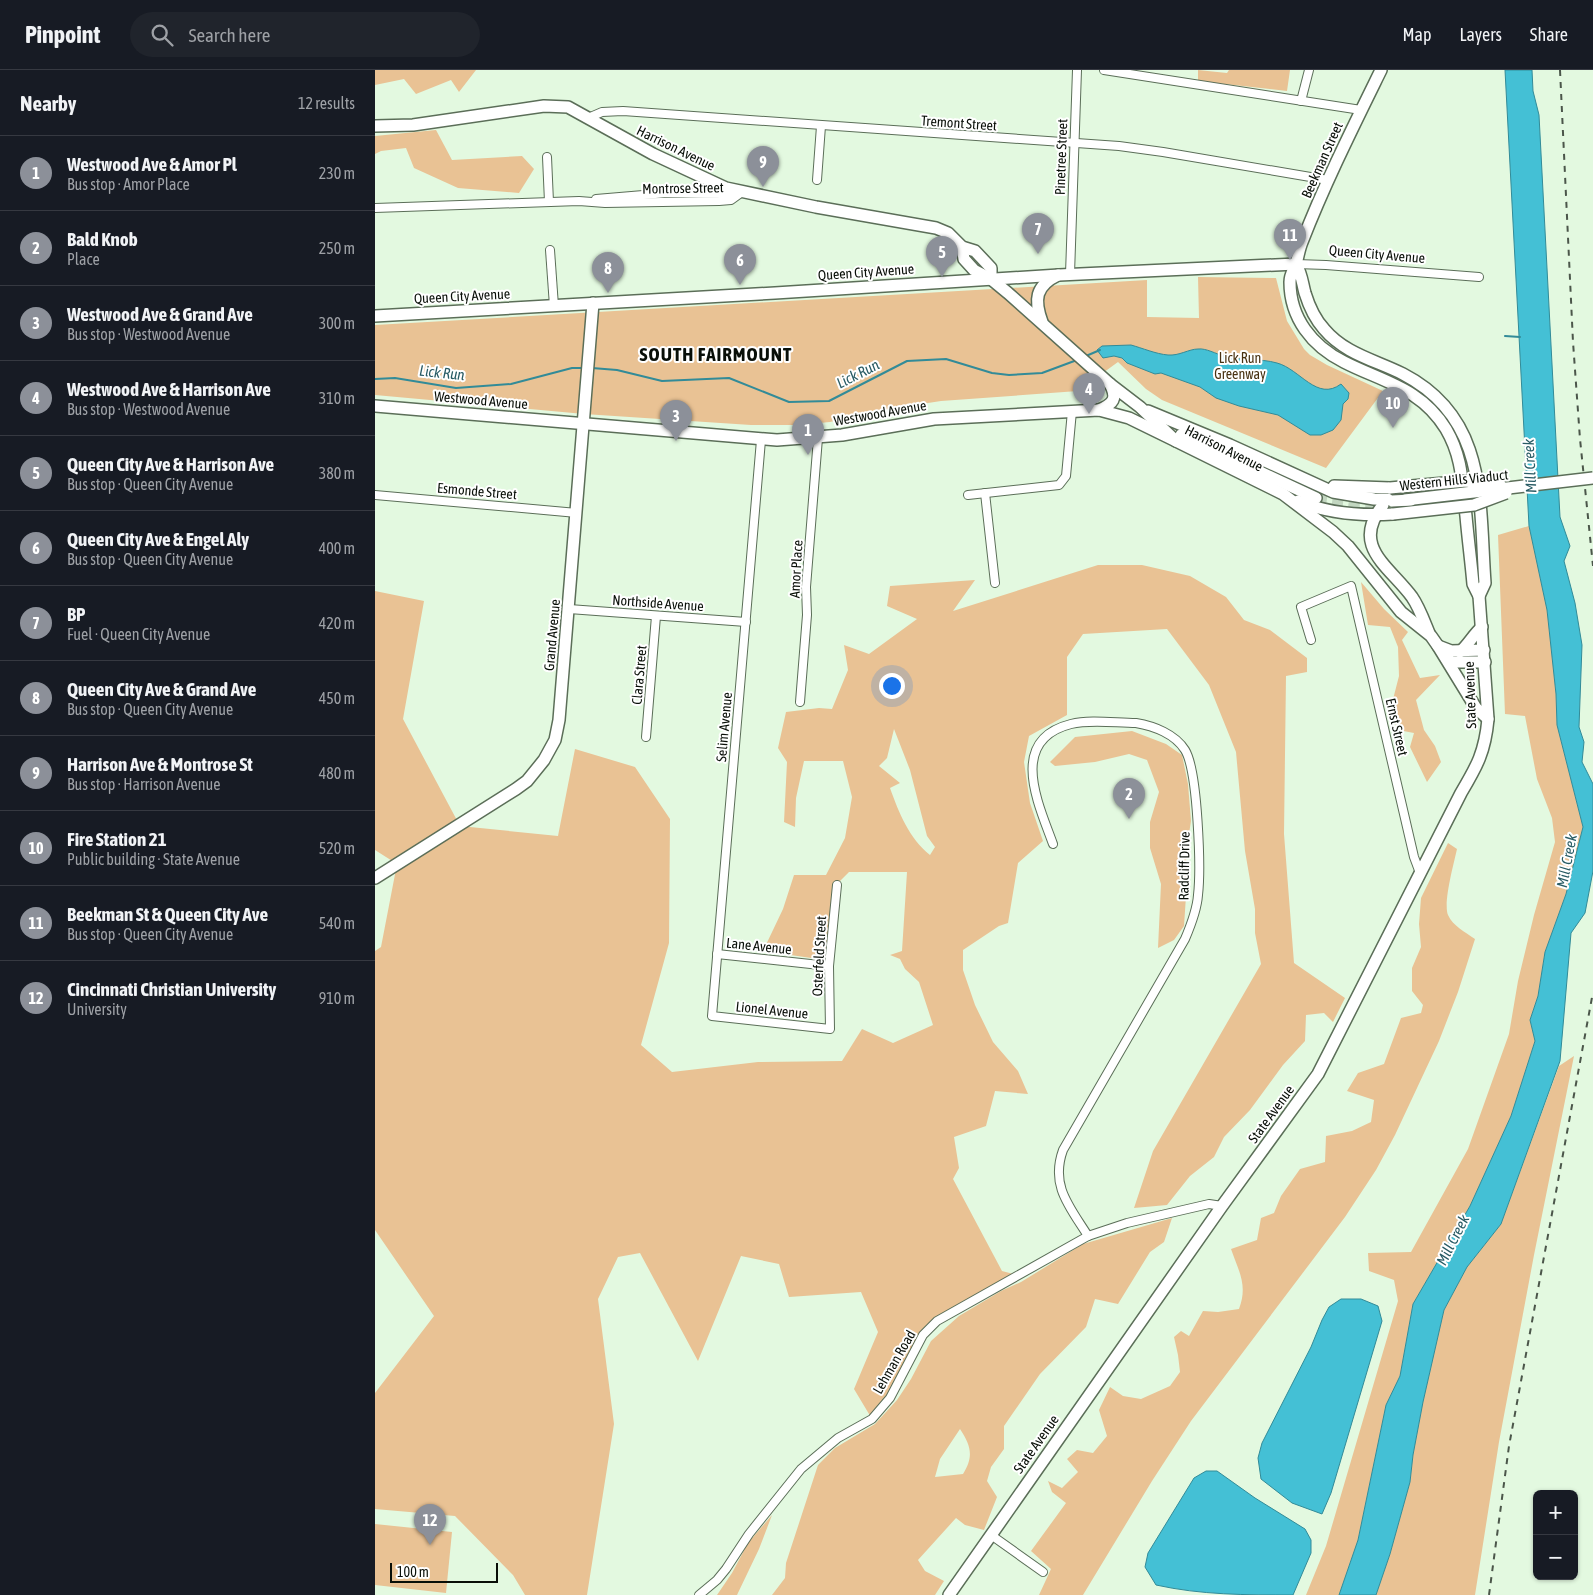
<!DOCTYPE html>
<html lang="en">
<head>
<meta charset="utf-8">
<style>
  body { margin:0; font-family:"Asap Condensed",sans-serif; background:#20242c; color:#f1f3f6 }
  .controls { position:absolute; right:15px; bottom:15px; display:grid; overflow:hidden; border-radius:8px; box-shadow:0 1px 4px #0004 }
  .controls button { width:45px; height:45px; display:grid; place-items:center; padding:0; border:0; border-bottom:1px solid #363941; background:#171b24; color:#f1f3f6; font:25px sans-serif }
  .scale { position:absolute; left:15px; bottom:12px; width:108px; box-sizing:border-box; padding-left:5px; border:2px solid #090f08; border-top:0; font-size:14px; line-height:18px; white-space:nowrap; color:#090f08; -webkit-text-stroke:4px #fff; paint-order:stroke }
  .you { position:absolute; left:516px; top:615px; width:18px; height:18px; margin:-12px; border:4px solid #fff; border-radius:50%; background:#1a73e8; box-shadow:0 0 0 8px #1a73e833 }
  .badge { display:grid; place-items:center; width:32px; height:32px; border-radius:50%; background:#8c9099; color:#fff; font-size:16px; font-weight:700 }
  .pin { position:absolute; translate:-50% -41px; filter:drop-shadow(0 1px 2px #0008) }
  .pin::after { content:''; position:absolute; top:26px; width:18px; height:15px; background:inherit; clip-path:polygon(0 0,100% 0,50% 100%) }
  .list { margin:0; padding:0; list-style:none }
  h2 { display:flex; justify-content:space-between; align-items:center; height:65px; margin:0; padding:0 20px; font-size:21px }
  h2 small { font-size:16px; font-weight:400; color:#9ea1a6 }
  .list li { display:grid; grid-template-columns:32px 1fr auto; gap:15px; align-items:center; box-sizing:border-box; height:75px; padding:0 20px; border-top:1px solid #363941 }
  .list b { display:block; font-size:19px; white-space:nowrap }
  .list p { margin:0; font-size:16px; white-space:nowrap; color:#9ea1a6 }
  .list em { font-size:16px; font-style:normal; color:#9ea1a6 }
  .icon { flex:none; width:28px; height:28px; fill:none; stroke:currentColor; stroke-width:2; stroke-linecap:round; stroke-linejoin:round }
  .map { position:relative; flex:none; width:1218px; height:1525px; overflow:hidden }
  header { display:flex; align-items:center; gap:30px; box-sizing:border-box; height:70px; padding:0 25px; background:#171b24; border-bottom:1px solid #363941 }
  header strong { font-size:24px }
  nav { display:flex; gap:28px; margin-inline-start:auto; font-size:18px }
  .search { width:350px; height:45px; background:#20242c; display:flex; align-items:center; gap:12px; box-sizing:border-box; padding:0 18px; border-radius:28px; color:#9ea1a6; font-size:19px }
  main { display:flex }
  aside { flex:1; background:#171b24 }
  .map>svg:first-child { display:block }
  .green { fill:#e9c294; fill-rule:evenodd }
  .water { fill:#44c0d5; stroke:#328b98 }
  .lines { fill:none; stroke-linecap:round; stroke-linejoin:round }
  .stream { stroke:#328b98; stroke-width:2 }
  .secondary-tunnel { stroke:#c2d6c0; stroke-width:11; stroke-dasharray:11 5.5; stroke-linecap:butt }
  .street-casing { stroke:#5b6e58; stroke-width:10 }
  .secondary-casing { stroke:#5b6e58; stroke-width:14 }
  .street { stroke:#fff; stroke-width:8 }
  .secondary { stroke:#fff; stroke-width:11 }
  .rail { stroke:#4b564a; stroke-width:2; stroke-dasharray:6 6; stroke-linecap:butt }
  .secondary-bridge-casing { stroke:#5b6e58; stroke-width:14; stroke-linecap:butt }
  .secondary-bridge { stroke:#fff; stroke-width:11 }
  .labels { text-anchor:middle; stroke-width:4; stroke-linejoin:round; paint-order:stroke }
  .street-label { font-size:14px; fill:#090f08; stroke:#fff }
  .park-label { font-size:14px; fill:#483111; stroke:#fff }
  .water-label { font-size:15px; font-style:italic; fill:#285b64; stroke:#fff }
  .district-label { font-size:19px; font-weight:bold; letter-spacing:1px; fill:#090f08; stroke:#fff }
</style>
</head>
<body>
<header>
<strong>Pinpoint</strong>
<div class="search"><svg class="icon" aria-label="search" viewBox="0 0 24 24"><circle cx="10" cy="10" r="6"/><path d="M15 15l6 6"/></svg>Search here</div>
<nav><a>Map</a><a>Layers</a><a>Share</a></nav>
</header>
<main>
<aside>
<h2>Nearby<small>12 results</small></h2>
<ul class="list">
<li><span class="badge">1</span><div><b>Westwood Ave &amp; Amor Pl</b><p>Bus stop · Amor Place</p></div><em>230 m</em></li>
<li><span class="badge">2</span><div><b>Bald Knob</b><p>Place</p></div><em>250 m</em></li>
<li><span class="badge">3</span><div><b>Westwood Ave &amp; Grand Ave</b><p>Bus stop · Westwood Avenue</p></div><em>300 m</em></li>
<li><span class="badge">4</span><div><b>Westwood Ave &amp; Harrison Ave</b><p>Bus stop · Westwood Avenue</p></div><em>310 m</em></li>
<li><span class="badge">5</span><div><b>Queen City Ave &amp; Harrison Ave</b><p>Bus stop · Queen City Avenue</p></div><em>380 m</em></li>
<li><span class="badge">6</span><div><b>Queen City Ave &amp; Engel Aly</b><p>Bus stop · Queen City Avenue</p></div><em>400 m</em></li>
<li><span class="badge">7</span><div><b>BP</b><p>Fuel · Queen City Avenue</p></div><em>420 m</em></li>
<li><span class="badge">8</span><div><b>Queen City Ave &amp; Grand Ave</b><p>Bus stop · Queen City Avenue</p></div><em>450 m</em></li>
<li><span class="badge">9</span><div><b>Harrison Ave &amp; Montrose St</b><p>Bus stop · Harrison Avenue</p></div><em>480 m</em></li>
<li><span class="badge">10</span><div><b>Fire Station 21</b><p>Public building · State Avenue</p></div><em>520 m</em></li>
<li><span class="badge">11</span><div><b>Beekman St &amp; Queen City Ave</b><p>Bus stop · Queen City Avenue</p></div><em>540 m</em></li>
<li><span class="badge">12</span><div><b>Cincinnati Christian University</b><p>University</p></div><em>910 m</em></li>
</ul>
</aside>
<div class="map">
<svg width="1218" height="1525" viewBox="0 0 1218 1525">
  <rect width="100%" height="100%" fill="#e3f9e0"/>
  <g class="green">
    <polygon points="0,0 101,0 84,22 76,10 41,24 29,9 0,15"/>
    <polygon points="823,0 852,3 854,0 915,0 912,21 823,11"/>
    <polygon points="61,60 77,90 147,86 159,99 144,123 83,118 39,98 31,78 6,81 0,84 0,66"/>
    <polygon points="823,207 901,208 912,251 929,279 935,285 952,295 1008,321 951,398 787,330 771,319 743,292 703,321 566,331 501,341 455,352 423,355 376,355 209,344 0,325 0,255 772,210 772,247 824,248"/>
    <polygon points="1154,456 1172,540 1181,624 1182,655 1208,757 1191,824 1170,882 1163,926 1155,950 1160,971 1136,1046 1095,1136 1038,1234 1025,1306 1011,1335 983,1470 964,1525 931,1525 951,1476 1023,1231 1019,1210 994,1201 993,1183 1036,1182 1093,1079 1134,964 1143,911 1159,845 1180,772 1177,748 1162,709 1150,646 1130,644 1123,465"/>
    <path d="M723,495H767L815,506L851,527L869,550L895,560L932,588V602L911,606L909,764L919,893L970,928L958,952L949,943L931,945L930,971L908,995L875,1040L849,1067L839,1087L815,1106L792,1135L759,1138L778,1081L886,894L880,863V839L870,781L861,682L834,615L792,559L708,564L692,587V645L654,666L649,692L655,733L668,771L643,793L633,853L624,856L588,880V900L600,935L618,972L643,1001L653,1024L620,1021L611,1056L579,1067L584,1098L578,1109L627,1201L642,1205L554,1258L528,1305L497,1349L479,1319L503,1262L486,1222L414,1227L404,1194L366,1186L323,1291L265,1183L243,1187L223,1229L239,1354L212,1525H150L138,1505L80,1446L0,1439V1323L59,1246L0,1160V881L6,877L22,794L0,780V521L49,531L28,649L85,756L183,766L200,679L260,697L295,749L294,873L266,975L297,1002L383,992L467,991L487,959L518,973L558,955L544,912L530,899L525,889L515,885L527,881L532,802H474L459,817L450,890L388,881L408,839L419,805H451L470,768L477,727L468,691H429L421,728L420,757L409,752L412,692L403,678L411,642L444,638L457,639L473,600L469,575L494,584L542,549L512,536L515,516L600,510L578,541ZM519,659L535,700L552,766L560,777L555,785C534,768 524,743 515,718L525,713L504,696L512,688Z"/>
    <polygon points="986,512 1009,539 1033,562 1027,570 1045,608 1065,605 1041,630 1049,660 1060,676 1066,692 1052,712 1035,677 1039,663 1023,660 1015,641 1024,606 1023,577 1015,557 993,555"/>
    <polygon points="757,661 791,674 807,685 813,714 816,751 811,783 812,811 809,856 799,870 783,878 786,814 775,778 775,752 784,722 772,690 754,684 720,692 680,696 675,692 700,667"/>
    <path d="M1073,773L1082,779C1079,793 1068,833 1073,845C1078,856 1090,862 1100,869L1083,922L1064,971L1020,1065L1001,1100L970,1147L816,1351L777,1411L708,1525H664L676,1499L656,1481L691,1433L677,1422L673,1411L687,1418L703,1402L692,1389L702,1380L718,1383L732,1366L724,1340L735,1317L748,1326L766,1329L795,1316L805,1302L803,1285L799,1267L806,1261L814,1266L828,1241L843,1242L864,1239C873,1215 864,1202 856,1179L882,1170L886,1148L899,1143L906,1126L925,1099L950,1092L951,1066L977,1061L996,1052L999,1030L972,1021L983,1003L1009,994L1026,948L1046,943L1048,935L1037,921V898L1046,877L1044,854L1046,828Z"/>
    <polygon points="1199,986 1159,1185 1124,1372 1100,1525 1001,1525 1015,1484 1035,1412 1038,1385 1048,1332 1069,1240 1092,1197 1126,1154 1184,996"/>
    <path d="M797,1148L789,1172L775,1182L743,1234L720,1229L711,1257L665,1304L629,1356V1379L616,1397L612,1411L622,1427L609,1460L590,1455L581,1448L543,1490L550,1501L569,1511L560,1525H397L410,1508L411,1493L443,1395L460,1378L500,1354L522,1330L536,1309L556,1271L584,1246L626,1221L646,1212L708,1174ZM585,1359C596,1376 599,1386 588,1404L560,1407L565,1389Z"/>
    <polygon points="397,1445 384,1479 362,1525 342,1525 357,1503 373,1473"/>
    <polygon points="0,1454 77,1462 71,1523 0,1515"/>
  </g>
  <g class="water">
    <polygon points="1130,0 1157,0 1158,21 1164,45 1185,447 1195,476 1189,491 1200,533 1207,575 1204,657 1209,672 1207,692 1218,714 1218,801 1210,843 1196,863 1185,991 1126,1154 1092,1197 1069,1240 1048,1332 1038,1385 1035,1412 1015,1484 1001,1525 964,1525 983,1470 1011,1335 1025,1306 1038,1234 1095,1136 1136,1046 1160,971 1155,950 1163,926 1170,882 1191,824 1208,757 1182,655 1181,624 1172,540 1154,456"/>
    <path d="M756,275C767,278 781,284 793,285C804,286 814,279 823,279C831,278 841,284 849,286C864,291 885,288 902,293C925,299 942,332 966,314L974,323L973,329L968,334L966,350L958,360L946,365H935L903,345L864,336L841,328L825,317L786,303L780,304L752,293L747,288L739,286L728,288L722,280L727,276Z"/>
    <polygon points="966,1229 986,1229 1003,1236 1007,1251 956,1423 947,1444 917,1433 886,1409 883,1388 887,1373 936,1277 947,1250 954,1237"/>
    <path d="M831,1401H842L880,1428L930,1459L936,1470V1483L918,1525C871,1525 826,1525 781,1515L770,1497L773,1483L819,1408Z"/>
  </g>
  <g class="lines">
    <g class="stream">
      <polyline points="1130,266 1145,267"/>
      <polyline points="711,286 725,280"/>
      <polyline points="217,298 242,300 287,311 354,308 414,332 454,331 532,291 571,289 617,303 634,305 667,303 702,290"/>
      <polyline points="0,309 20,308 81,318 136,314 197,298 207,298"/>
    </g>
    <polyline class="secondary-tunnel" points="941,428 978,433 1002,432"/>
    <defs>
      <g id="street">
        <polyline points="729,0 986,40"/>
        <polyline points="926,31 934,0"/>
        <polyline points="213,48 227,42 248,41 744,76 788,82 953,110"/>
        <polyline points="172,87 174,132"/>
        <polyline points="442,110 446,56"/>
        <polyline points="221,129 292,123 357,124"/>
        <polyline points="0,138 204,131 230,133 344,131 356,130 367,122"/>
        <polyline points="175,180 179,236"/>
        <polyline points="921,194 951,195 1104,207"/>
        <polyline points="695,204 702,0"/>
        <polyline points="386,370 337,946 455,959 454,896 462,815"/>
        <polyline points="610,423 620,513"/>
        <polyline points="0,425 202,443"/>
        <polyline points="593,425 684,415 691,406 697,341"/>
        <polyline points="194,539 371,552"/>
        <polyline points="936,570 926,537 976,516 1039,787 1045,803"/>
        <polyline points="425,632 432,545 431,517 443,368"/>
        <polyline points="271,667 281,546"/>
        <path d="M678,774C664,735 632,670 696,654C715,649 741,653 761,653C779,656 800,664 810,680C823,701 826,799 823,825C822,840 816,855 810,869L688,1080C675,1116 695,1137 713,1166"/>
        <polyline points="342,884 454,896"/>
        <polyline points="616,1465 668,1502"/>
        <polyline points="324,1525 342,1510 351,1499 374,1464 426,1399 463,1368 497,1349 515,1328 548,1265 562,1251 713,1166 752,1153 834,1134 847,1136"/>
      </g>
      <g id="secondary">
        <polyline points="0,56 38,55 169,36 193,37 278,84 351,118 441,137 561,158 573,163 587,177 600,181 616,198 616,209"/>
        <polyline points="587,177 589,189 599,200 616,209 633,223 735,314 765,337 801,371 908,424 958,462 973,476 1026,542 1056,566 1063,576 1101,638 1113,649"/>
        <path d="M921,194C927,205 927,212 930,223C934,236 940,249 949,259C970,284 1000,290 1028,304C1113,348 1104,431 1110,513L1104,526"/>
        <polyline points="0,246 400,223 684,205 921,194"/>
        <path d="M667,252C659,230 660,216 683,205"/>
        <polyline points="0,336 402,370 467,365 559,349 724,340 754,348 801,371"/>
        <path d="M724,340C738,334 743,329 735,314"/>
        <polyline points="773,341 855,375 958,422 999,429 1027,430"/>
        <polyline points="806,365 941,428"/>
        <polyline points="959,416 1015,418"/>
        <path d="M923,431C952,443 986,446 1018,444"/>
        <path d="M1008,435C975,476 1014,496 1037,527C1044,537 1049,551 1054,563"/>
        <polyline points="1063,576 1076,581 1109,580"/>
        <path d="M1085,582C1094,574 1098,565 1107,557"/>
        <polyline points="1071,588 1077,592 1110,592"/>
        <polyline points="0,808 141,719 152,711 169,690 180,670 184,650 218,233"/>
        <path d="M574,1525L847,1136L943,1004L1086,723C1102,696 1110,682 1113,649L1104,526L1098,514C1096,491 1093,469 1091,446C1087,414 1088,388 1071,359C1046,318 1008,312 969,292C937,276 915,248 915,212C915,204 919,200 921,194C923,187 924,179 927,172C950,113 978,57 1006,0"/>
      </g>
    </defs>
    <use href="#street" class="street-casing"/>
    <use href="#secondary" class="secondary-casing"/>
    <use href="#street" class="street"/>
    <use href="#secondary" class="secondary"/>
    <g class="rail">
      <polyline points="1185,0 1198,272 1205,369 1218,496"/>
      <polyline points="1114,1525 1134,1376 1218,922"/>
    </g>
    <defs>
      <g id="secondary-bridge">
        <polyline points="1015,418 1091,411 1126,416"/>
        <polyline points="1030,430 1218,408"/>
        <polyline points="1017,431 1036,430"/>
        <polyline points="1018,444 1099,435 1131,423"/>
      </g>
    </defs>
    <use href="#secondary-bridge" class="secondary-bridge-casing"/>
    <use href="#secondary-bridge" class="secondary-bridge"/>
  </g>
  <g class="labels">
    <g class="street-label">
      <text transform="translate(584 53) rotate(4)" y="5">Tremont Street</text>
      <text transform="translate(301 78) rotate(26)" y="5">Harrison Avenue</text>
      <text transform="translate(686 87) rotate(-88)" y="5">Pinetree Street</text>
      <text transform="translate(947 90) rotate(-66)" y="5">Beekman Street</text>
      <text transform="translate(308 118) rotate(-1)" y="5">Montrose Street</text>
      <text transform="translate(1002 184) rotate(5)" y="5">Queen City Avenue</text>
      <text transform="translate(491 202) rotate(-4)" y="5">Queen City Avenue</text>
      <text transform="translate(87 226) rotate(-3)" y="5">Queen City Avenue</text>
      <text transform="translate(106 330) rotate(5)" y="5">Westwood Avenue</text>
      <text transform="translate(505 343) rotate(-10)" y="5">Westwood Avenue</text>
      <text transform="translate(849 378) rotate(27)" y="5">Harrison Avenue</text>
      <text transform="translate(1079 410) rotate(-6)" y="5">Western Hills Viaduct</text>
      <text transform="translate(102 421) rotate(5)" y="5">Esmonde Street</text>
      <text transform="translate(421 499) rotate(-87)" y="5">Amor Place</text>
      <text transform="translate(283 533) rotate(4)" y="5">Northside Avenue</text>
      <text transform="translate(177 565) rotate(-85)" y="5">Grand Avenue</text>
      <text transform="translate(264 605) rotate(-85)" y="5">Clara Street</text>
      <text transform="translate(1095 625) rotate(-92)" y="5">State Avenue</text>
      <text transform="translate(349 657) rotate(-85)" y="5">Selim Avenue</text>
      <text transform="translate(1022 657) rotate(77)" y="5">Ernst Street</text>
      <text transform="translate(809 796) rotate(-89)" y="5">Radcliff Drive</text>
      <text transform="translate(384 876) rotate(6)" y="5">Lane Avenue</text>
      <text transform="translate(444 886) rotate(-87)" y="5">Osterfeld Street</text>
      <text transform="translate(397 940) rotate(6)" y="5">Lionel Avenue</text>
      <text transform="translate(896 1044) rotate(-54)" y="5">State Avenue</text>
      <text transform="translate(519 1292) rotate(-60)" y="5">Lehman Road</text>
      <text transform="translate(661 1374) rotate(-55)" y="5">State Avenue</text>
    </g>
    <g class="park-label">
      <text x="865" y="293">Lick Run<tspan x="865" dy="16">Greenway</tspan></text>
    </g>
    <g class="water-label">
      <text transform="translate(67 303) rotate(6)" y="5">Lick Run</text>
      <text transform="translate(483 304) rotate(-27)" y="5">Lick Run</text>
      <text transform="translate(1155 396) rotate(-93)" y="5">Mill Creek</text>
      <text transform="translate(1192 791) rotate(-79)" y="5">Mill Creek</text>
      <text transform="translate(1078 1170) rotate(-63)" y="5">Mill Creek</text>
    </g>
    <g class="district-label">
      <text x="341" y="291">SOUTH FAIRMOUNT</text>
    </g>
  </g>
</svg>
<div class="controls">
<button>+</button>
<button>−</button>
</div>
<div class="scale">100 m</div>
<div class="you"></div>
<div class="pin badge" style="left:433px;top:385px">1</div>
<div class="pin badge" style="left:754px;top:749px">2</div>
<div class="pin badge" style="left:301px;top:371px">3</div>
<div class="pin badge" style="left:714px;top:344px">4</div>
<div class="pin badge" style="left:567px;top:207px">5</div>
<div class="pin badge" style="left:365px;top:215px">6</div>
<div class="pin badge" style="left:663px;top:184px">7</div>
<div class="pin badge" style="left:233px;top:223px">8</div>
<div class="pin badge" style="left:388px;top:117px">9</div>
<div class="pin badge" style="left:1018px;top:358px">10</div>
<div class="pin badge" style="left:915px;top:190px">11</div>
<div class="pin badge" style="left:55px;top:1475px">12</div>
</div>
</main>
</body>
</html>
